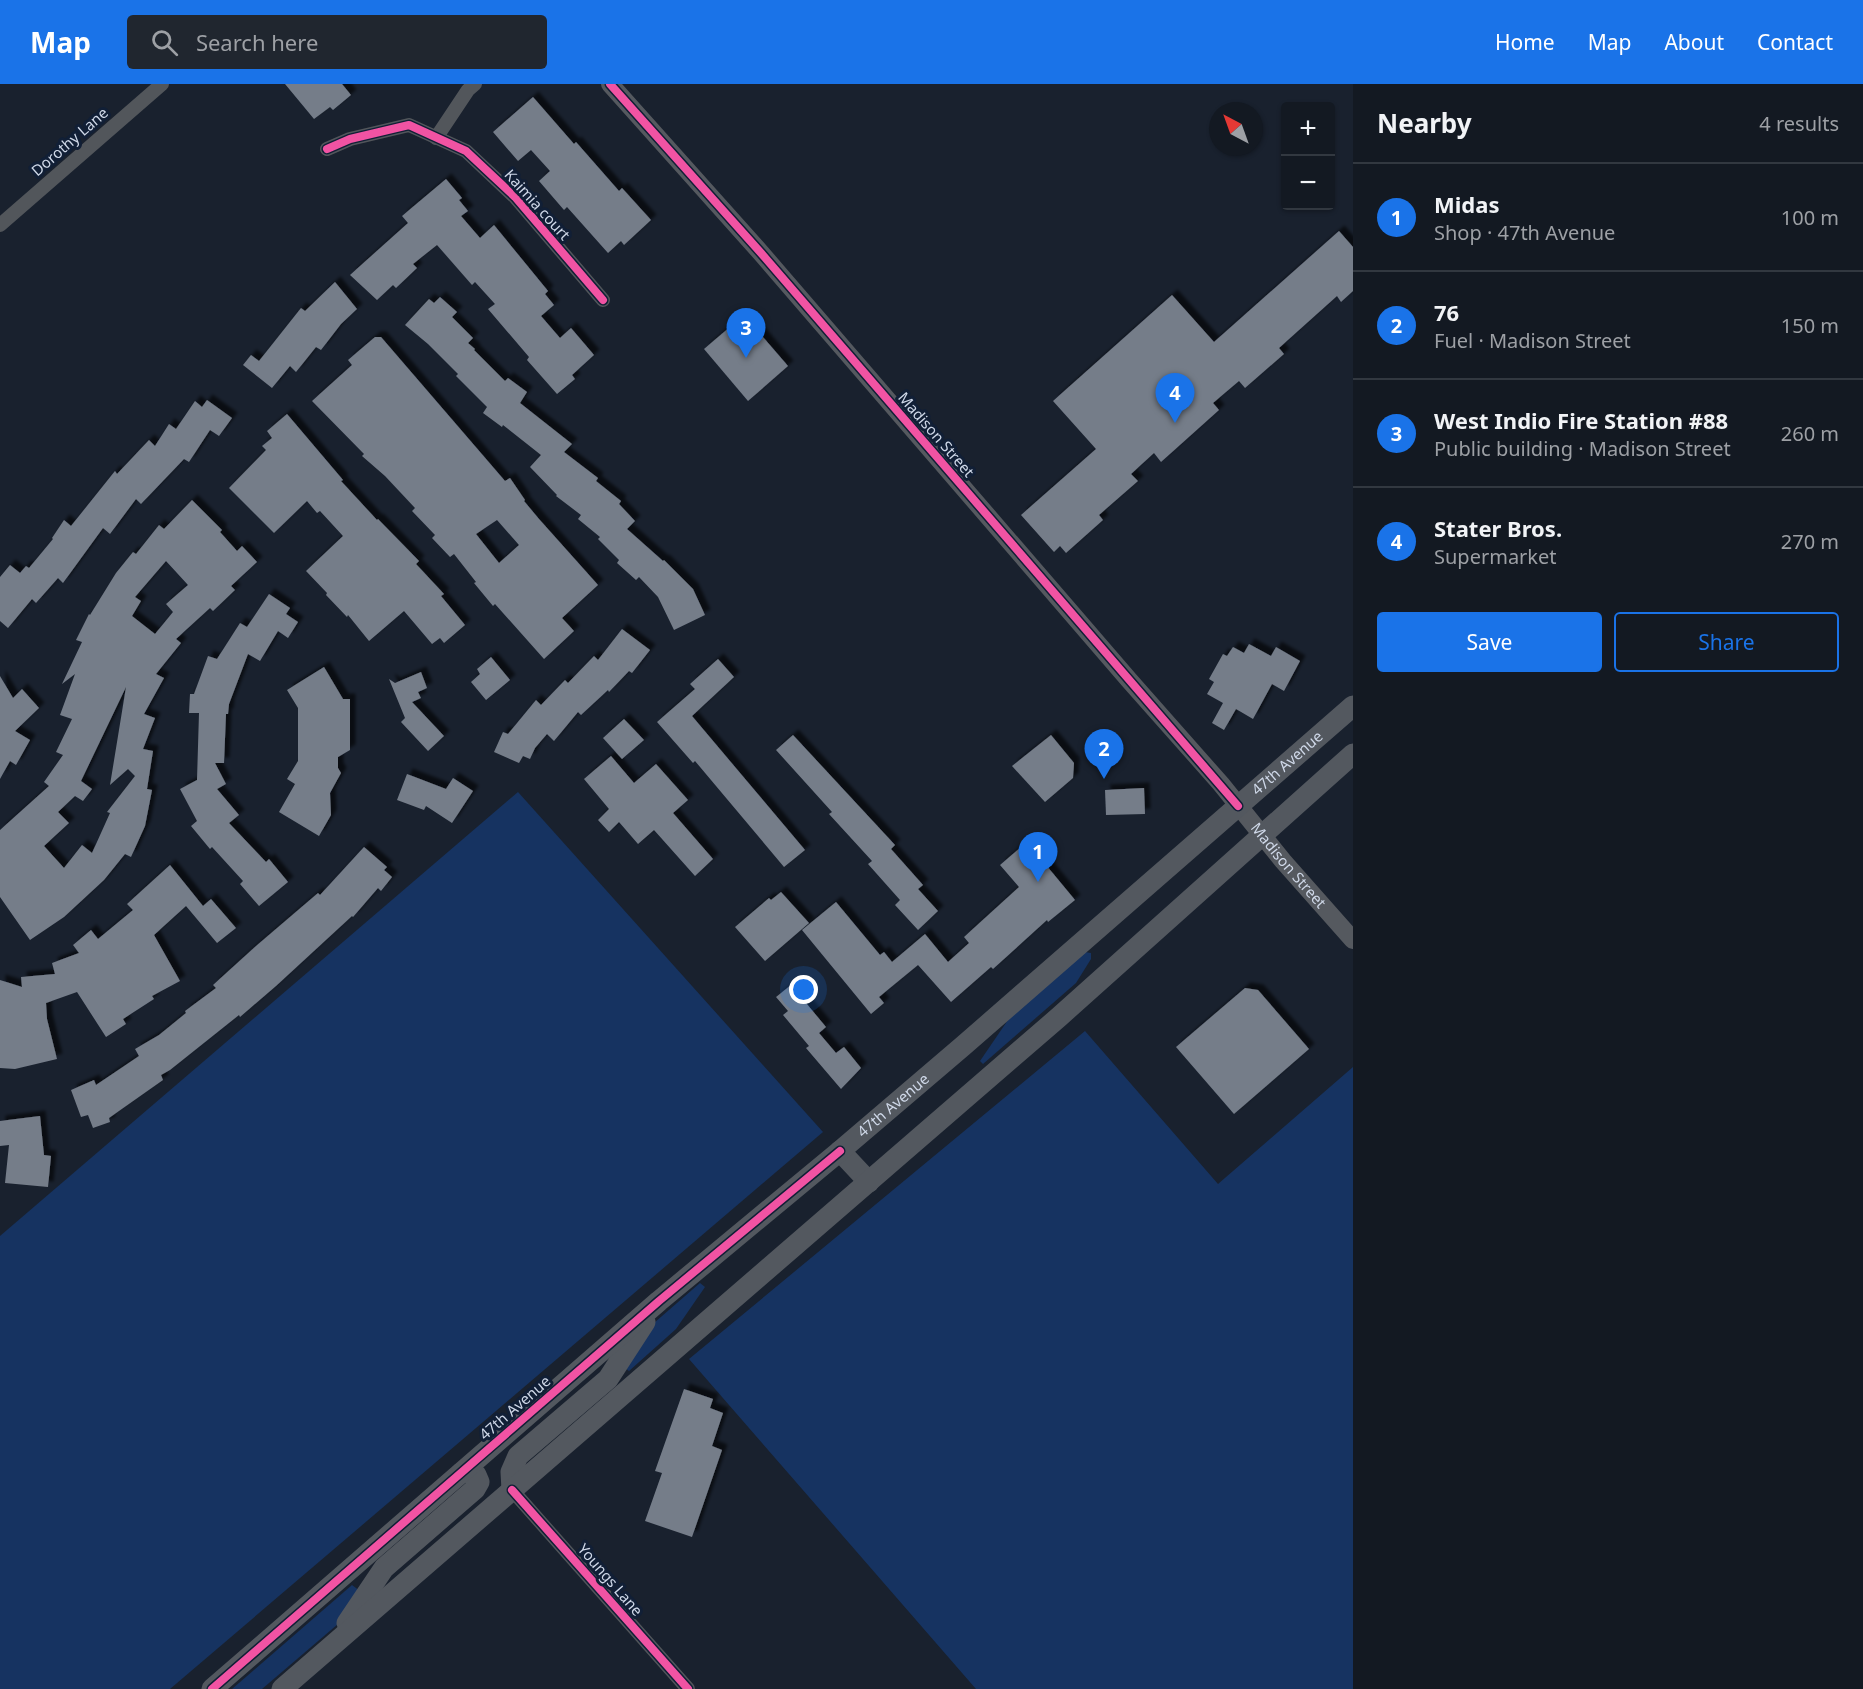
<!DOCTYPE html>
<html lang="en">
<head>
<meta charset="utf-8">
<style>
  body { margin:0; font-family:"Noto Sans",sans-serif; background:#20262f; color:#f1f3f6 }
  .controls { position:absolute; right:18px; top:18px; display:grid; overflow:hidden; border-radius:6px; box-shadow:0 2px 4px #0004 }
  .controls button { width:54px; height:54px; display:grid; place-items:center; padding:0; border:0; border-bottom:2px solid #323840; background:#131922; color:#f1f3f6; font:30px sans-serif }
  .compass { position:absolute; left:1209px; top:18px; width:54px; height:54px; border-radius:50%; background:#131922; box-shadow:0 2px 4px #0004; rotate:319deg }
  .you { position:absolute; left:804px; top:906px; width:21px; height:21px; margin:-15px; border:4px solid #fff; border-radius:50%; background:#1a73e8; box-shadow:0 0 0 9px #1a73e833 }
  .badge { display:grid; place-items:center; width:39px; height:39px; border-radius:50%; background:#1a73e8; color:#fff; font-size:20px; font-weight:700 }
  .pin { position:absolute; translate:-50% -50px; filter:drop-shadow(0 2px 3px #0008) }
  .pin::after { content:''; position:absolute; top:32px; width:21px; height:18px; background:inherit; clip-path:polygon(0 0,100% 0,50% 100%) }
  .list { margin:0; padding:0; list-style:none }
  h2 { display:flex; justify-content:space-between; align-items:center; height:78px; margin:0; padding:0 24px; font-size:26px }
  h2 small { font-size:20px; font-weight:400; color:#9da0a5 }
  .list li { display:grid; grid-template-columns:39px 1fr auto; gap:18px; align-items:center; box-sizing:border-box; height:108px; padding:0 24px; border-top:2px solid #323840 }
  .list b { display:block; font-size:22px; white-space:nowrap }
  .list p { margin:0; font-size:20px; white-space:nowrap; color:#9da0a5 }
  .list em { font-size:20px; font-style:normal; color:#9da0a5 }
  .actions { display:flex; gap:12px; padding:18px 24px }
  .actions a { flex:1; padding:14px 0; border:2px solid #1a73e8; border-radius:6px; text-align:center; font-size:21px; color:#1a73e8 }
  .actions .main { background:#1a73e8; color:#fff }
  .icon { flex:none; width:33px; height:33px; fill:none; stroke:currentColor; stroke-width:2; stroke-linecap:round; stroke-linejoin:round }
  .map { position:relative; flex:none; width:1353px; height:1605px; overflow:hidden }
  header { display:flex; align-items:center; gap:36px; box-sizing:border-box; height:84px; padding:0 30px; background:#1a73e8; color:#fff }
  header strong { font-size:28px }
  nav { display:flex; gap:33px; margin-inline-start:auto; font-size:21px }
  .search { width:420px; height:54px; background:#20262f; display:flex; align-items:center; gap:15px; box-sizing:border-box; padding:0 21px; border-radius:6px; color:#9da0a5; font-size:22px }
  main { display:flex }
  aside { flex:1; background:#131922 }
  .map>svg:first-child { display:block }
  .green { fill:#163361 }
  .building { fill:#757d89; fill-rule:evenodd; filter:url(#shadow) }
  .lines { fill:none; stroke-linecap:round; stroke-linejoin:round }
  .street { stroke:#52565b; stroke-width:14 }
  .secondary { stroke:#55595f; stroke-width:18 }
  .primary { stroke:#53585f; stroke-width:21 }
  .cycleway-casing { stroke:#111f36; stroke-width:11 }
  .cycleway { stroke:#f153a3; stroke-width:8 }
  .labels { text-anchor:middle; stroke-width:6; stroke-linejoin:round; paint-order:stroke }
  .street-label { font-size:15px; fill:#cfd8e8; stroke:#111f36 }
</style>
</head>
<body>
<header>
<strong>Map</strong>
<div class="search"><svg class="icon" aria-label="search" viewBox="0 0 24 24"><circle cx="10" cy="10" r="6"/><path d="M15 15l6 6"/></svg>Search here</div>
<nav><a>Home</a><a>Map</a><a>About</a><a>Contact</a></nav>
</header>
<main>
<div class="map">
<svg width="1353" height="1605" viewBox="0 0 1353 1605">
  <defs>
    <filter id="shadow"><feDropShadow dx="5.5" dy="-5.5" stdDeviation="1.5" flood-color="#0009"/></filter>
  </defs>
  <rect width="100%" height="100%" fill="#19212e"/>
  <g class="green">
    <polygon points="518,708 823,1048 170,1605 0,1605 0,1152"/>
    <polygon points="1085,868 1091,869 1091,875 1076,899 983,980 980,977 1010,933"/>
    <polygon points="1085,947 1218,1100 1353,983 1353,1605 976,1605 689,1275"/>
    <polygon points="700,1199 705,1203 676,1245 629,1287 624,1283 654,1239"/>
    <polygon points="352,1501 360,1507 338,1540 262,1605 232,1605"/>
  </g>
  <g class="building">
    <polygon points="285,0 342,0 351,11 333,26 330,23 314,35"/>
    <polygon points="533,13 574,60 576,58 619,107 622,104 651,136 624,161 621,157 608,169 567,123 564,126 539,97 550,87 531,66 518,77 493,48"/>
    <polygon points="446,95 462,114 459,116 468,127 461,132 480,154 494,141 548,207 545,210 554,221 541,232 560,254 571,244 594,271 572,291 575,295 557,310 527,276 529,273 488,225 495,220 475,198 472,201 437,161 413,180 417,184 396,204 393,201 377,216 350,191 408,139 402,132"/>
    <polygon points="1339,147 1353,163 1353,207 1341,218 1337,212 1279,264 1284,270 1245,304 1239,297 1213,319 1219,326 1161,378 1154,369 1131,390 1138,397 1099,431 1103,436 1066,469 1060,462 1054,468 1021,431 1096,365 1053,317 1172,211 1214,258"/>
    <polygon points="335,198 357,225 341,240 321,266 316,263 296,288 290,282 272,304 243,281 251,271 259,277 301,224 305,227"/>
    <polygon points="440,213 457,228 452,233 473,254 468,259 475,265 474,266 505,297 508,294 527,308 520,319 572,360 564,368 598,394 596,397 621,417 619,420 635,437 627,445 663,477 664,476 693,505 705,531 674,546 658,513 639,493 636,496 617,479 619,476 598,455 600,453 578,435 581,431 556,412 557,411 530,383 541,371 503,341 502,343 483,329 487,323 456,292 458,290 428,260 405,241 429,215 434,219"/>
    <polygon points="744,231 788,282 748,317 704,265"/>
    <path d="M375,253H381L505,397L510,394L525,416L524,417L539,435L598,501L562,534L574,547L544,575L495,520L493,522L474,499L476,498L454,470L450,473L432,454L435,451L412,427L415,424L385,392L362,372L364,370L312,317L352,281L348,276ZM497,436L519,461L499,479L476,450Z"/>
    <polygon points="207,316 232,334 219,352 210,346 189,378 184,375 141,420 136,415 110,450 103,444 63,499 58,494 36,519 32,515 8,544 0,537 0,493 10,481 20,489 26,482 29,484 53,455 52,454 64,436 71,442 115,387 117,390 149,356 155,362 169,340 176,345 195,317 202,323"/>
    <polygon points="287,330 343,396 341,397 377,436 378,435 419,477 416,480 444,510 441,512 465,541 444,559 440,554 432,560 404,527 369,557 348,531 347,533 326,511 327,509 306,487 343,452 320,427 317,429 307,417 274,449 229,404 266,366 262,362 272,354 267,347"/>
    <path d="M192,416L222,446L220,448L237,467L242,462L257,478L231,502L235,506L213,527L210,524L176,555L181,559L156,590L164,594L144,630L155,634L143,665L153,667L147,705L152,706L145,742L131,773L125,770L104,796L64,833L30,856L0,813V746L49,702L44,698L63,671L56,668L72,635L60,631L75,590L62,600L82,558L76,556L89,530L90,531L116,489L133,468L136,470L159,441L164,445ZM166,477L188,501L166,520L173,528L155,550L132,532L141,517L135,513ZM126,603L110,701L128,685L135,692L107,728L110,729L92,769L82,761L64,784L44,762L69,739L58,728L75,712L83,717L92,705L81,697Z"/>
    <polygon points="269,510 290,524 286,530 298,538 288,554 278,547 260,577 248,570 229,620 228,630 226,630 224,679 215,679 226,700 217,705 239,731 229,739 266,778 269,775 288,798 259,822 240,800 243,797 212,763 210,765 191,742 197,737 180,705 197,696 199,629 189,629 190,610 194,610 208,572 217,575 240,539 247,543"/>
    <polygon points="622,545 650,566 632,589 629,587 609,608 608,606 581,631 578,628 554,657 547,650 535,664 530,675 523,672 519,679 494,668 503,648 508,650 536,616 541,621 565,596 568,599 594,572 598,576"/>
    <polygon points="1249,560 1271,572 1276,563 1300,577 1284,607 1272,600 1253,635 1236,625 1224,646 1212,639 1223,619 1207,610 1214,598 1209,595 1223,570 1227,572 1233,563 1244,569"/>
    <polygon points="491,573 510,596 486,616 471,598 480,590 477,585"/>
    <polygon points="718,575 734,593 692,632 805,766 784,783 695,677 693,679 657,638 695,605 690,600"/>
    <polygon points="324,583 343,615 350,615 350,666 338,673 338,684 341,689 330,709 331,731 319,752 279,728 295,700 287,695 298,677 298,624 287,606"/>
    <polygon points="421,588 427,604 418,608 421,614 412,618 444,652 428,667 401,638 405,634 389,595 395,599"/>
    <polygon points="0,592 13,614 22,605 39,624 15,647 30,656 16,681 10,677 0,695"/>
    <polygon points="624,635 644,656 622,675 603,654"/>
    <polygon points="793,651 895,761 891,765 923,801 918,805 938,827 918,846 895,821 900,816 868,780 872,777 829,730 832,728 776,666"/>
    <polygon points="1051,651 1074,679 1073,694 1045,718 1012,682"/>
    <polygon points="611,672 634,699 656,680 688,716 673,729 713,775 695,792 654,746 638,760 619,738 609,748 598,736 609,725 584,695"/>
    <polygon points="407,690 446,705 453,694 473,707 452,739 426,722 424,726 397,716"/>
    <polygon points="1144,704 1145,730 1106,731 1105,706"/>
    <polygon points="1027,758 1075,816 1048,838 1047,836 993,885 991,883 951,918 918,881 879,913 884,919 871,930 802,846 836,818 880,871 884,868 892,878 925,850 948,878 969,859 964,853 1019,803 1000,781"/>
    <polygon points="364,763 387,783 384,786 392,793 381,807 378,804 353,833 352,832 276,902 240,933 239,931 170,986 161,991 163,996 109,1034 110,1038 93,1044 88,1031 81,1033 71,1006 94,996 96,1001 139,972 135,965 159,951 186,929 185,927 216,904 213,901 256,862 318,809 320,811"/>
    <polygon points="170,781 203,822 211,815 236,844 217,859 186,822 154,851 180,897 152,912 154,915 123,935 126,940 106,953 77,908 46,919 47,935 57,975 15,985 0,984 0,896 22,903 21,893 55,890 52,879 79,869 73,861 91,846 98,855 133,826 127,820"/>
    <polygon points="781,808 809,839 765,877 735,843 769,814 771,816"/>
    <polygon points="791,901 826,943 819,949 836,969 844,963 861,984 841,1005 806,964 809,962 783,931 788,927 776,913"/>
    <polygon points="1245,904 1258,906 1309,965 1234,1030 1176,963"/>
    <polygon points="40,1032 44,1071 51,1072 48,1103 5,1099 9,1061 0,1062 0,1037"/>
    <polygon points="684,1305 713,1315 710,1324 723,1329 712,1362 722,1366 692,1453 645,1437 662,1389 655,1387"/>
  </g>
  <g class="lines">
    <g class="street">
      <polyline points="436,54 468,6 475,0"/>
      <polyline points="327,65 350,55 409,41 466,67 515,113 603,216"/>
      <polyline points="0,141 162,0"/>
      <polyline points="512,1406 688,1605"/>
    </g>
    <path class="secondary" id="s1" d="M610,0L761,169L1129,596L1221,700L1283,777L1353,856"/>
    <g class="primary">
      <polyline points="840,1067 869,1098"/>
      <polyline points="512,1406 511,1388 518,1372 608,1295 645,1238"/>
      <polyline points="347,1539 384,1484 475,1405 479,1398 476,1391 471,1387 461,1389"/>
      <path id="s2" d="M212,1605L659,1217L840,1067L963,962L1353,622"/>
      <polyline points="282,1605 1059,933 1353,670"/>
    </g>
    <defs>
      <g id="cycleway">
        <polyline points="610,0 761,169 1238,722"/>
        <polyline points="327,65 350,55 409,41 466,67 515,113 603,216"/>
        <polyline points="512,1406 688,1605"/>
        <polyline points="212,1605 659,1217 840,1067"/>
      </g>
    </defs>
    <use href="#cycleway" class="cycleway-casing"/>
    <use href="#cycleway" class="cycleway"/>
  </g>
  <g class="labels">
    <g class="street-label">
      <text transform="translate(70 58) rotate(-41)" y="5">Dorothy Lane</text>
      <text transform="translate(537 121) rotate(48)" y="5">Kaimia court</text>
      <text transform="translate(936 351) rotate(49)" y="5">Madison Street</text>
      <text dy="5" stroke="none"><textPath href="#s2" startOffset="1419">47th Avenue</textPath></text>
      <text dy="5" stroke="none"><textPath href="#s1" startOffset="1035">Madison Street</textPath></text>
      <text dy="5" stroke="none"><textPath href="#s2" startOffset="897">47th Avenue</textPath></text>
      <text transform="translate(515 1324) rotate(-41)" y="5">47th Avenue</text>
      <text transform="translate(610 1496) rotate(49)" y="5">Youngs Lane</text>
    </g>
  </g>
</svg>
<div class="controls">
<button>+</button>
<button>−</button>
</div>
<svg class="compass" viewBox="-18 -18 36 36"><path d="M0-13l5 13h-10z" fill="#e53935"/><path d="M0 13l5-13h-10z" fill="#9da0a5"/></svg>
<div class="you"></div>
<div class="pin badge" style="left:1038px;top:798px">1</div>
<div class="pin badge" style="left:1104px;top:695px">2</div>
<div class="pin badge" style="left:746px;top:274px">3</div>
<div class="pin badge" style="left:1175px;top:339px">4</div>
</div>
<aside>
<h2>Nearby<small>4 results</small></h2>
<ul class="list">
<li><span class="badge">1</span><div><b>Midas</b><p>Shop · 47th Avenue</p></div><em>100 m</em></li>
<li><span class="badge">2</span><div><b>76</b><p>Fuel · Madison Street</p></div><em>150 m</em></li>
<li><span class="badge">3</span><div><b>West Indio Fire Station #88</b><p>Public building · Madison Street</p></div><em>260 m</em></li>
<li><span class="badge">4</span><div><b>Stater Bros.</b><p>Supermarket</p></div><em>270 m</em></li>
</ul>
<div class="actions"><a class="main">Save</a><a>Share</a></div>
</aside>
</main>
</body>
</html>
